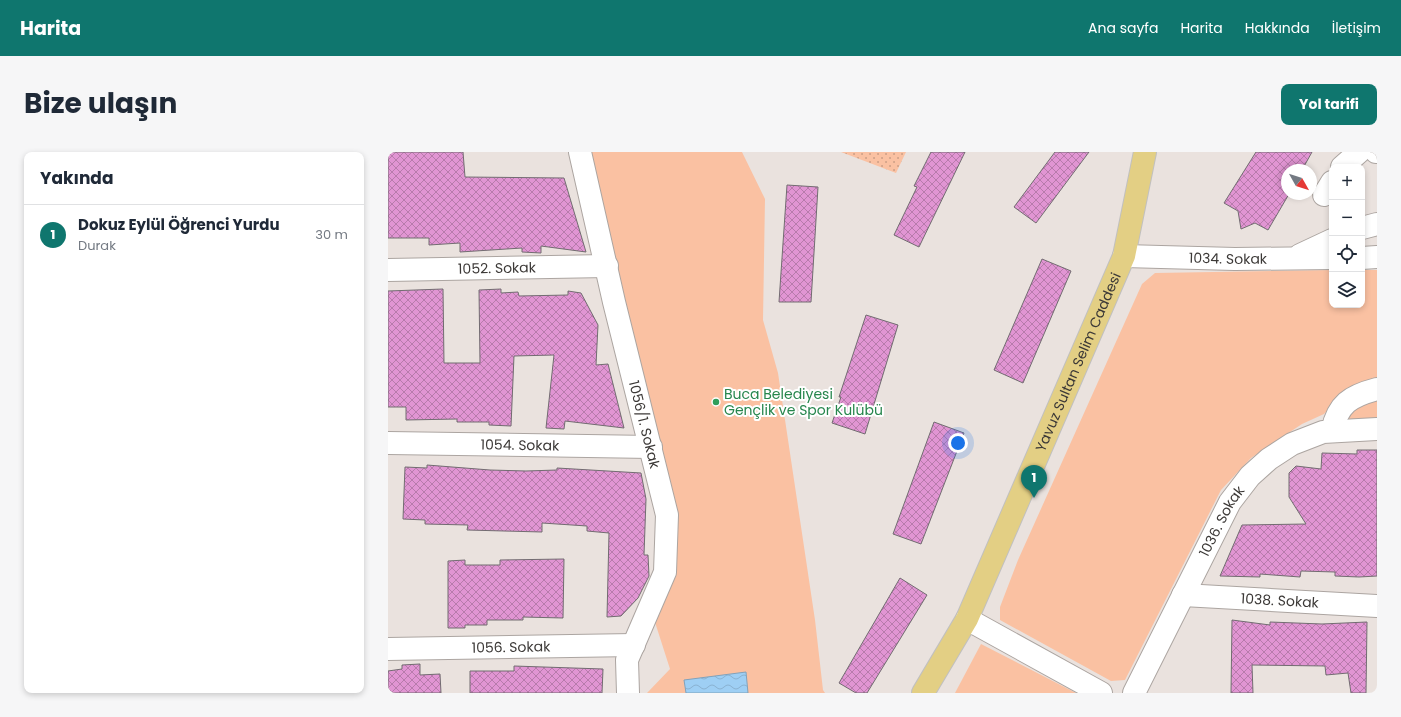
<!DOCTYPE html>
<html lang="tr">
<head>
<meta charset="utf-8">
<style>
  body { margin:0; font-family:Poppins,sans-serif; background:#f6f6f7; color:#1f2937 }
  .controls { position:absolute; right:12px; top:12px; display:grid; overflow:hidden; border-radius:8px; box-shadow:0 2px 6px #0003 }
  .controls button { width:36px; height:36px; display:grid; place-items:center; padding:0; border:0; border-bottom:1px solid #e0e1e3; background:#fff; color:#1f2937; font:20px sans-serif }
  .compass { position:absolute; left:893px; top:12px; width:36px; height:36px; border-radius:50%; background:#fff; box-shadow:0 2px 6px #0003; rotate:129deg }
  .you { position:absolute; left:570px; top:291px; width:14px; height:14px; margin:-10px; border:3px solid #fff; border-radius:50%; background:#1a73e8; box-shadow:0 0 0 6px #1a73e833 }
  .badge { display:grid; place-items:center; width:26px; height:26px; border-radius:50%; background:#0f766e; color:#fff; font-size:13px; font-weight:700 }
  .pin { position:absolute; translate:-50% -33px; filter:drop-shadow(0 1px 2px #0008) }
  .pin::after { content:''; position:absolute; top:21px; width:14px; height:12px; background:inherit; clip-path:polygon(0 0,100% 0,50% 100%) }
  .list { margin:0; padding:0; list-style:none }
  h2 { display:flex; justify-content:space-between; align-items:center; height:52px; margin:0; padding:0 16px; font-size:17px }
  h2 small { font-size:13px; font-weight:400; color:#747a83 }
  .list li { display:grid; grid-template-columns:26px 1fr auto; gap:12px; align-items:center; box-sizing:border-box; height:60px; padding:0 16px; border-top:1px solid #e0e1e3 }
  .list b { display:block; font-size:15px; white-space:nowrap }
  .list p { margin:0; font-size:13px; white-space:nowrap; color:#747a83 }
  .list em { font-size:13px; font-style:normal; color:#747a83 }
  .icon { flex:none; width:22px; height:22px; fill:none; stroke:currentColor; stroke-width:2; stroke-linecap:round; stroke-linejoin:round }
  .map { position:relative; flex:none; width:989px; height:541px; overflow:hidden; border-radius:8px }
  header { display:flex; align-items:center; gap:24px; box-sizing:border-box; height:56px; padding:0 20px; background:#0f766e; color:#fff }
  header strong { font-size:19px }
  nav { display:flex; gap:22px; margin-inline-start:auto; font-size:14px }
  .intro { display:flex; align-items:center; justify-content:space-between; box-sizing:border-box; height:96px; padding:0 24px }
  h1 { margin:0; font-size:28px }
  .button { padding:10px 18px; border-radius:8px; background:#0f766e; color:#fff; font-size:14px; font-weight:700 }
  main { display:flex; gap:24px; padding:0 24px }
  aside { flex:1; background:#fff; border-radius:8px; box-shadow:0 2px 6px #0003 }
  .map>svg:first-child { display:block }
  .grass { fill:#fac1a2 }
  .park { fill:url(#park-dots) }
  .water { fill:url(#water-waves); stroke:#81a2bb }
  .building { fill:url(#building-cross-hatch); stroke:#726c71 }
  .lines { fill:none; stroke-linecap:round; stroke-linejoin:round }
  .minor-casing { stroke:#aca5a1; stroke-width:24 }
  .major-casing { stroke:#c1c0bf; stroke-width:24 }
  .minor { stroke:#fff; stroke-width:22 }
  .major { stroke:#e3cf84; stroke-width:22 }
  .leisure-dot { fill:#2e9e5b; stroke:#fff; stroke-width:1.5 }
  .labels { text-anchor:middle; stroke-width:4; stroke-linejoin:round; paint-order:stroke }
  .street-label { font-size:14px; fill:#3c3937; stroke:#fff }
  .leisure-label { font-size:14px; fill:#27864d; stroke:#fff; text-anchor:start }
</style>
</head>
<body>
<header>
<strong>Harita</strong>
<nav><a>Ana sayfa</a><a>Harita</a><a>Hakkında</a><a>İletişim</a></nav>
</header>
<div class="intro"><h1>Bize ulaşın</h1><a class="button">Yol tarifi</a></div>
<main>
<aside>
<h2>Yakında<small></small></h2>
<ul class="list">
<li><span class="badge">1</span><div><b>Dokuz Eylül Öğrenci Yurdu</b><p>Durak</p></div><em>30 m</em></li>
</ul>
</aside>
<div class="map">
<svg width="989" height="541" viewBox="0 0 989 541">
  <defs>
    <pattern id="park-dots" width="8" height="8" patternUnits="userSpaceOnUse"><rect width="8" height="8" fill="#fac1a2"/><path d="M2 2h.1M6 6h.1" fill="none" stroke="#cc9e85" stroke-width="1.8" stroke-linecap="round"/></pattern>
    <pattern id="water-waves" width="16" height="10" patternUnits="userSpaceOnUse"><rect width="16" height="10" fill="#9ecff4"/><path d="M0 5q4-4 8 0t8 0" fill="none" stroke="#89b2d2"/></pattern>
    <pattern id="building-cross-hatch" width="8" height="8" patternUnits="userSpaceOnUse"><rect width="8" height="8" fill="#e195d3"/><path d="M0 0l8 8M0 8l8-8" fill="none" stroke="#b87bac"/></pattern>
  </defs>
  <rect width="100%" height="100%" fill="#eae2de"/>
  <g class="grass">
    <polygon points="202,0 354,0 377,47 375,168 390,221 427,468 435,538 437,541 259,541 282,517 265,464 281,429 251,206"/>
    <polygon points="944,118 944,153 974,153 974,118 989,118 989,230 960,237 936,262 914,272 863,306 833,338 737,528 723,529 612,468 612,455 630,408 754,132 767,121"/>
    <polygon points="989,247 989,268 957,270 965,253"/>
    <polygon points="593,492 688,541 567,541"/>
  </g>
  <polygon class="park" points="453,0 518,0 508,21"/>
  <polygon class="water" points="358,520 360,541 298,541 296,528"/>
  <g class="building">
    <polygon points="0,0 75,0 77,25 176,26 198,100 153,94 153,101 134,100 134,96 72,100 72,91 41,93 41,86 0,86"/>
    <polygon points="543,0 577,0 531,95 506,83 529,35 526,34"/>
    <polygon points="667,0 701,0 648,71 626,55"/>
    <polygon points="868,0 924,0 914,18 899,18 899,42 901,42 880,78 867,71 853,77 850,59 836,51"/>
    <polygon points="399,33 430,35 423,150 391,150"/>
    <polygon points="654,107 683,119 635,231 606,218"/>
    <polygon points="55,137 56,211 92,211 91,138 113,137 113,141 130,140 131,144 180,143 180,139 193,141 210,173 208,213 220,212 236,276 177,269 176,277 158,276 166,203 126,204 123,274 101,273 101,270 69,270 69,267 18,268 18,255 0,255 0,139"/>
    <polygon points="478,163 510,173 477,282 444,271 453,245 451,245"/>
    <polygon points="546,270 576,281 533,392 505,382"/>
    <polygon points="969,298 989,298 989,424 971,425 947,424 947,420 913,419 912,425 872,422 872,425 832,424 854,373 918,372 901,345 901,321 908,314 933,317 934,301 969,302"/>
    <polygon points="39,313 102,318 138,319 169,318 169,316 253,321 258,347 256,403 260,403 261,424 250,446 233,464 219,465 221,381 199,379 199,374 154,371 154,380 79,378 80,373 37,372 37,368 15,367 17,315 39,316"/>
    <polygon points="176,407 175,466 135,465 135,468 99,468 99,473 77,473 77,476 60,476 60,409 77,408 77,413 112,413 112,408"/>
    <polygon points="512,426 539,443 479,541 468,541 451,531"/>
    <polygon points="844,468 882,473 882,470 934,472 979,470 978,541 963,541 960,521 938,523 937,514 864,513 865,541 843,541"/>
    <polygon points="32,512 32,523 52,522 53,541 0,541 0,519 14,517 14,513"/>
    <polygon points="126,514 215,517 214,541 82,541 82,519 126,519"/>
  </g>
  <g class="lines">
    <defs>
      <g id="minor">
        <path id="s1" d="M192,0L226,150L279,363L277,420L239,508L240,541"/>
        <polyline points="988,0 989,0"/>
        <polyline points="954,15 971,0"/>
        <polyline points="936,43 944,30"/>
        <polyline points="974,76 989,72"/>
        <polyline points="912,103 944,88"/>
        <path id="s2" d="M736,104L847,107L944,106"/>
        <polyline points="974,106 989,105"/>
        <path id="s3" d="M0,118L219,114"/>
        <path d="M944,279C950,252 962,244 989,237"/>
        <path id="s4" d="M0,291L263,295"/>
        <path id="s5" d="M795,443L989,454"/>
        <polyline points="579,467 713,541"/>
        <path id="s6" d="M0,497L246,493"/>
        <path id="s7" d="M746,541L842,350L862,324L881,307L904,292L935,280L989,277"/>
      </g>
      <g id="major">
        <path id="s8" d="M535,541L579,467L736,104L757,0"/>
      </g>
    </defs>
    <use href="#minor" class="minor-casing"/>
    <use href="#major" class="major-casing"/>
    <use href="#minor" class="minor"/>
    <use href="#major" class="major"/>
  </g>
  <circle class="leisure-dot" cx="328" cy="250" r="4"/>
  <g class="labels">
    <g class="street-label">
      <text dy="5" stroke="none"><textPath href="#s2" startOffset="104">1034. Sokak</textPath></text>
      <text dy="5" stroke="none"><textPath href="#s3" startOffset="109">1052. Sokak</textPath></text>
      <text dy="5" stroke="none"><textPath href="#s8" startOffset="366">Yavuz Sultan Selim Caddesi</textPath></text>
      <text dy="5" stroke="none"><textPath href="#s1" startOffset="280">1056/1. Sokak</textPath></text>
      <text dy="5" stroke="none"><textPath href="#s4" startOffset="132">1054. Sokak</textPath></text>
      <text dy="5" stroke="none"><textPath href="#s7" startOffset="193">1036. Sokak</textPath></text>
      <text dy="5" stroke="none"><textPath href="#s5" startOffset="97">1038. Sokak</textPath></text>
      <text dy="5" stroke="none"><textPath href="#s6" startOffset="123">1056. Sokak</textPath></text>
    </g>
    <g class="leisure-label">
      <text x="336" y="247">Buca Belediyesi<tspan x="336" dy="16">Gençlik ve Spor Kulübü</tspan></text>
    </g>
  </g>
</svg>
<div class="controls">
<button>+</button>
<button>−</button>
<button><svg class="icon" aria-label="locate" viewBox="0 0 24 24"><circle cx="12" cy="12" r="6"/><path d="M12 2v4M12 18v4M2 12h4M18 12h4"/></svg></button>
<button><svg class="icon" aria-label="layers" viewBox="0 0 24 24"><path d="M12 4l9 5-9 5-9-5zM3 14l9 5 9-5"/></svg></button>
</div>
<svg class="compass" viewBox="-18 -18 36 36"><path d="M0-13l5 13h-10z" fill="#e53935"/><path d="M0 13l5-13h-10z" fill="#747a83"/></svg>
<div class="you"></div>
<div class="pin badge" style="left:646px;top:346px">1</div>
</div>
</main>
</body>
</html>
